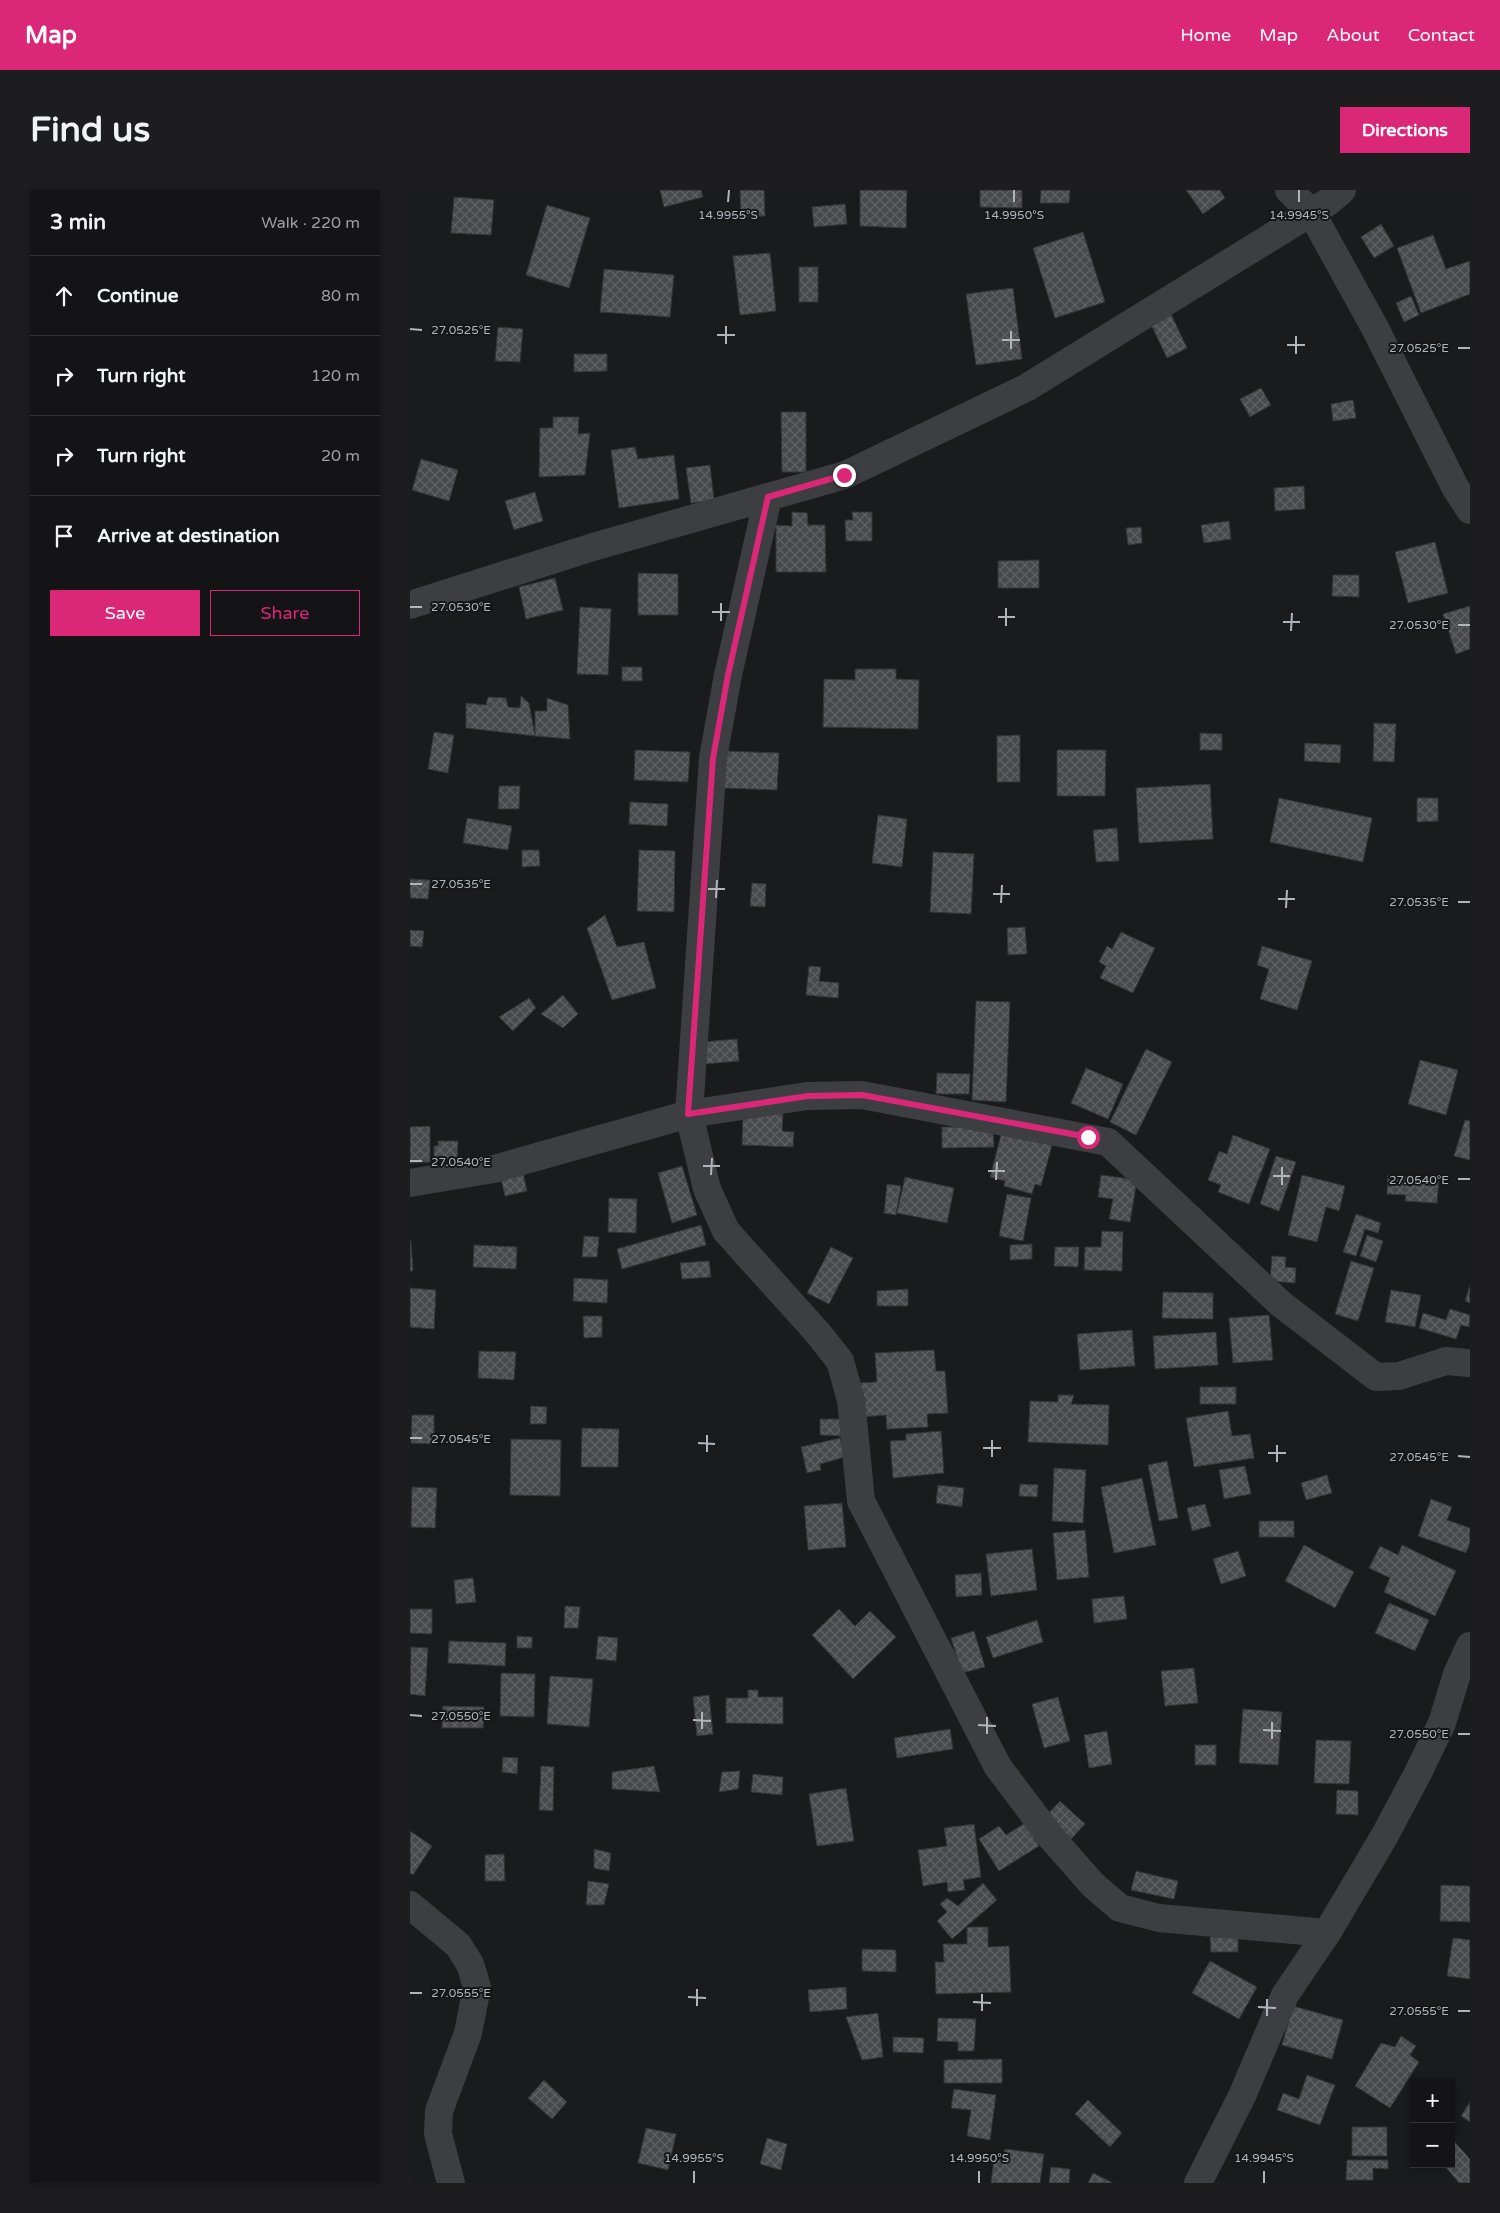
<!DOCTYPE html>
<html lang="en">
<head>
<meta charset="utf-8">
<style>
  body { margin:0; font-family:"Varela Round",sans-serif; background:#1d1d1f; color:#f1f3f6 }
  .controls { position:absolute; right:15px; bottom:15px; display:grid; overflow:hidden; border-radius:0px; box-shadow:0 2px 8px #0003 }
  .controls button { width:45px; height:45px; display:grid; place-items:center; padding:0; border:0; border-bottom:1px solid #333335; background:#141416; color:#f1f3f6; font:25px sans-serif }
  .stop { position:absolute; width:15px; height:15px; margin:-11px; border:4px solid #db2777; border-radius:50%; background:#fff }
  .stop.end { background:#db2777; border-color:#fff; box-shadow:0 1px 5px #0008 }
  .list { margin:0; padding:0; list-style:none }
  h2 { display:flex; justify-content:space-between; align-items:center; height:65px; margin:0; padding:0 20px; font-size:21px }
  h2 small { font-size:16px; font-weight:400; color:#9d9ea1 }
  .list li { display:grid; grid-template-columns:32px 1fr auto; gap:15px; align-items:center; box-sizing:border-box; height:80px; padding:0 20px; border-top:1px solid #333335 }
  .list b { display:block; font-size:19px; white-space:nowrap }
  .list em { font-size:16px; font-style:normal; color:#9d9ea1 }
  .actions { display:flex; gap:10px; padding:15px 20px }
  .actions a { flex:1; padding:11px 0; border:1px solid #db2777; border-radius:0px; text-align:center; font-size:18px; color:#db2777 }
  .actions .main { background:#db2777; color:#fff }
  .icon { flex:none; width:28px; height:28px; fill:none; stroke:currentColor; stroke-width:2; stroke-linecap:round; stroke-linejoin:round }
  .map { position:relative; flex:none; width:1060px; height:1993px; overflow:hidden; border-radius:0px }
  header { display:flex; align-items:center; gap:30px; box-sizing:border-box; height:70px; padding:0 25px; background:#db2777; color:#fff }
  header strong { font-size:24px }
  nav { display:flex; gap:28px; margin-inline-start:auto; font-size:18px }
  .intro { display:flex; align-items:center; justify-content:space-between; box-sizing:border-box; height:120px; padding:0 30px }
  h1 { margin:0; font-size:35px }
  .button { padding:12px 22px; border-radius:0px; background:#db2777; color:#fff; font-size:18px; font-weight:700 }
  main { display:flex; gap:30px; padding:0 30px }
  aside { flex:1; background:#141416; border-radius:0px; box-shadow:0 2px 8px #0003 }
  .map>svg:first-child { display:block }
  .building { fill:url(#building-cross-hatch); stroke:#353538 }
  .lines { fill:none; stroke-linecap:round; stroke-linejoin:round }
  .street { stroke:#3c3e41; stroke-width:28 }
  .route { stroke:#db2777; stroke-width:6 }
  .ticks { fill:none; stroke:#aeb5bb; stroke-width:2 }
  .ticks-label { font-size:12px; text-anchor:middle; fill:#aeb5bb; stroke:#151618; stroke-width:4; stroke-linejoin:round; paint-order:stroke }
</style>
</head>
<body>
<header>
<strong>Map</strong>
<nav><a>Home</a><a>Map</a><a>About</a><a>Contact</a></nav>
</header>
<div class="intro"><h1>Find us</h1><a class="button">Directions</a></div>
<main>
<aside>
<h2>3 min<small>Walk · 220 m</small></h2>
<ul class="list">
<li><svg class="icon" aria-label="ahead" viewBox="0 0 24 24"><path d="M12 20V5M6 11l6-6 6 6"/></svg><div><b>Continue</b></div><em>80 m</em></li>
<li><svg class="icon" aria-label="right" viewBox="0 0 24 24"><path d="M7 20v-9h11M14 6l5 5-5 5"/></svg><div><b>Turn right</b></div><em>120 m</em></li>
<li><svg class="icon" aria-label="right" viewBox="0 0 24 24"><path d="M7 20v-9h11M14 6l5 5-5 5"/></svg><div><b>Turn right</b></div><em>20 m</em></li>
<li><svg class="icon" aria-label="arrive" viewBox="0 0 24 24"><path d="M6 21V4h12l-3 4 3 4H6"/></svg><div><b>Arrive at destination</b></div></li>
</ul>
<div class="actions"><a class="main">Save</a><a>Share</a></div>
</aside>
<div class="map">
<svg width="1060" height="1993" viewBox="0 0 1060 1993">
  <defs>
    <pattern id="building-cross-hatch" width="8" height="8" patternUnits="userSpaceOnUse" patternTransform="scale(1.25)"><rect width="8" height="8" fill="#47494c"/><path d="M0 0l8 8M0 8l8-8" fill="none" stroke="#5f6164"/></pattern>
  </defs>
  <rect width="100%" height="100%" fill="#1a1b1d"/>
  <g class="building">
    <polygon points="250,0 291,0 293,7 254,17"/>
    <polygon points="330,0 354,0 355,26 331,27"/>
    <polygon points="450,0 497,0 496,38 450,36"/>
    <polygon points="570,0 612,0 612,18 570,17"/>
    <polygon points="631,0 660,0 659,13 630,13"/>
    <polygon points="776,0 810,0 815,8 793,24"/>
    <polygon points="44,7 84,10 81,45 41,43"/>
    <polygon points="435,14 437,34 404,37 402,17"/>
    <polygon points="137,15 180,28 159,98 116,85"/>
    <polygon points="971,34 984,56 964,68 951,47"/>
    <polygon points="673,42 695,112 645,128 623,58"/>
    <polygon points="1023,45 1036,79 1060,71 1060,104 1011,123 987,58"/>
    <polygon points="360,63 366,121 330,125 323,66"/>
    <rect x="389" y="77" width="19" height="35"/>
    <polygon points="194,79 264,85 260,127 190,122"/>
    <polygon points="603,98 612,169 566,175 556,104"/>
    <polygon points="1001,106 1009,125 994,132 986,113"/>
    <polygon points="759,120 777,158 757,168 739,130"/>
    <polygon points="88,137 113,139 110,172 85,171"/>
    <polygon points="164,164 197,164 197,181 164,182"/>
    <polygon points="851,198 861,215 840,227 830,209"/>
    <polygon points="943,210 946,228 923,231 921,214"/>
    <polygon points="371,222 396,222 396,282 372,282"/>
    <polygon points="143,227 169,227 168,244 180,243 175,285 129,287 130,238 143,238"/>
    <polygon points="225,257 228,269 264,265 269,309 209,318 201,260"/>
    <polygon points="11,269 48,280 39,311 2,300"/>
    <polygon points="300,275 304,310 281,313 276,278"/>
    <polygon points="894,296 895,319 865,321 864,298"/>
    <polygon points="125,302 133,331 104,340 95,311"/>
    <polygon points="382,322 397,323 398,335 415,335 416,382 366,382 366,335 382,336"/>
    <polygon points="442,322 462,322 462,351 436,351 435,330 443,330"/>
    <polygon points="819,331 821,349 794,353 791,335"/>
    <polygon points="731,337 732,353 718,355 716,338"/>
    <polygon points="1025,352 1038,403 998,413 985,362"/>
    <polygon points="629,370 629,398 588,398 588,371"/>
    <polygon points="228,383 268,384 268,425 228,425"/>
    <polygon points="923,385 949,385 949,407 922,406"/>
    <polygon points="145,388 153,420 116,429 109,397"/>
    <polygon points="1060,416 1060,459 1046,464 1033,424"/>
    <polygon points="170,417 201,419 198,485 167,484"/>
    <rect x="212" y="477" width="20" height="14"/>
    <polygon points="445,479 486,479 486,489 509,490 508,539 413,537 414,489 445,490"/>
    <polygon points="111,506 119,513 125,546 56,538 56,513 76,515 78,507 96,508 98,517 110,518"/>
    <polygon points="137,508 158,515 160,549 125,546 125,521 137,521"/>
    <polygon points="964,533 986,534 984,572 963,571"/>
    <polygon points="24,542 44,545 38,583 18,579"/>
    <polygon points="790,543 812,544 812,560 790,560"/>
    <polygon points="610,545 610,592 587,592 587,546"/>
    <polygon points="895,553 931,555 930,573 894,571"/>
    <polygon points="225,560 280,562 278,592 224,590"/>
    <polygon points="647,560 696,560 695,606 647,606"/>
    <polygon points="315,561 369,563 367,600 314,598"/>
    <polygon points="800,594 803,649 729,653 726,598"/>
    <polygon points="89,596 110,596 109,619 88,619"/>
    <polygon points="869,608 962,628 953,672 860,652"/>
    <polygon points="1007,608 1028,608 1028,631 1007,632"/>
    <polygon points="220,612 258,614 257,636 219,634"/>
    <polygon points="468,625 497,629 492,677 462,673"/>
    <polygon points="57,628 102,636 98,660 53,653"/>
    <polygon points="707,638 709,671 686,672 683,640"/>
    <polygon points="112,660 129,660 130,676 112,677"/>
    <polygon points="229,660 265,661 264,722 227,721"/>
    <polygon points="523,662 564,664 561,724 520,722"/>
    <polygon points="0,689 20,690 18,709 0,708"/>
    <polygon points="342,693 356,694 355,717 340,716"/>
    <polygon points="195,725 207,757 234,752 246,798 202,810 177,738"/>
    <polygon points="615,737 617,764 598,765 597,738"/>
    <polygon points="0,740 14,741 12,757 0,756"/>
    <polygon points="711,742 745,758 723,803 690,788 696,776 689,772 697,756 702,759"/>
    <polygon points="852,756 902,771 887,820 850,809 859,779 847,775"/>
    <polygon points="399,776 411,777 409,791 429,793 428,808 396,805"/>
    <polygon points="153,805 168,824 153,838 131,824"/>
    <polygon points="119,808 126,818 103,841 89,827"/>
    <polygon points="566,811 600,812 596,912 562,910"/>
    <polygon points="327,849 329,871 294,874 292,852"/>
    <polygon points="736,859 762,872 726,945 700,932"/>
    <polygon points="1010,870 1048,880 1036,925 998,914"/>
    <polygon points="676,878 713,894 698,929 661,913"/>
    <polygon points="527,883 560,884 559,904 526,904"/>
    <polygon points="333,923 373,924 372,941 384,942 383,957 332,955"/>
    <polygon points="1055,930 1060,931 1060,970 1044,966"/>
    <polygon points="20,936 20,972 0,973 0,937"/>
    <polygon points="532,937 558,937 583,942 584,957 532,958"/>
    <polygon points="592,941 642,955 631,996 625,994 622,1004 594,996 595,991 580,987"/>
    <polygon points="823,945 860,959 839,1014 808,1002 811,995 798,990 809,961 817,964"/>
    <polygon points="28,951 48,951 47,969 24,969 24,956 28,956"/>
    <polygon points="866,966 886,972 869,1021 850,1014"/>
    <polygon points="272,976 287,1025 262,1033 248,983"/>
    <polygon points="112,978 117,1001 95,1006 90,984"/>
    <polygon points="691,985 727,990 720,1032 699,1029 703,1009 688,1007"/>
    <polygon points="892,985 935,996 929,1021 916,1017 907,1052 878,1045"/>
    <polygon points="978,985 1029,988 1027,1013 995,1011 996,1005 977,1004"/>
    <polygon points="495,987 544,998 537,1033 487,1023"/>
    <polygon points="477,994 491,996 486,1025 474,1023"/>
    <polygon points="597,1004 621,1008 613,1051 589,1046"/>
    <polygon points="199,1008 227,1009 226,1043 198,1042"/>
    <polygon points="946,1024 971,1033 968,1043 955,1039 946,1066 933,1062"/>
    <polygon points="291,1035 296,1055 212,1079 207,1059"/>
    <polygon points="692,1041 713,1042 712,1081 674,1080 675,1057 691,1057"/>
    <polygon points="957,1045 973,1051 966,1072 950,1066"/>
    <polygon points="174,1046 189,1047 187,1067 172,1067"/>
    <polygon points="0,1051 1,1051 3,1081 0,1081"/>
    <polygon points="622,1054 622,1069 600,1070 600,1055"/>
    <polygon points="64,1055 107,1057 106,1079 63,1077"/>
    <polygon points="421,1057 443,1068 419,1114 397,1103"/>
    <polygon points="645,1057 669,1057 668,1077 644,1076"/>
    <polygon points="862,1066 876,1067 875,1077 886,1078 885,1093 860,1091"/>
    <polygon points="299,1071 301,1087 272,1089 270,1073"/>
    <polygon points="941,1071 964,1078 948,1131 925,1124"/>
    <polygon points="164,1088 198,1090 197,1113 163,1111"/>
    <polygon points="1060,1095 1060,1113 1055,1111"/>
    <polygon points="0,1098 26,1100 24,1139 0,1137"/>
    <polygon points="498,1099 498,1116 467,1116 467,1101"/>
    <polygon points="981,1100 1011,1105 1005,1137 975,1132"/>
    <polygon points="753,1102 803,1103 803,1129 752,1128"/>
    <polygon points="1040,1119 1060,1125 1059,1137 1051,1135 1046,1149 1009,1138 1013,1123 1036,1130"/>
    <polygon points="859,1125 863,1170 823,1173 819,1128"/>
    <polygon points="173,1126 192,1126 192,1147 174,1148"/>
    <polygon points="722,1140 725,1176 670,1180 667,1144"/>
    <polygon points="806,1142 808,1175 745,1179 743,1146"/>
    <polygon points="524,1160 526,1181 535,1181 538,1223 517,1224 518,1237 477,1239 476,1225 452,1227 449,1193 467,1192 465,1163"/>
    <polygon points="69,1161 106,1162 104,1190 68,1188"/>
    <rect x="790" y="1197" width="36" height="17"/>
    <polygon points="648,1205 664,1205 661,1214 699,1215 698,1255 618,1252 620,1211 648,1212"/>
    <polygon points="121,1216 137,1217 136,1234 120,1234"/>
    <polygon points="818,1221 822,1246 840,1244 844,1268 784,1277 776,1228"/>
    <polygon points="2,1225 24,1225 24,1254 1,1253"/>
    <polygon points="410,1229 435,1229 434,1246 410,1245"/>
    <polygon points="172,1238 209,1239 208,1277 171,1277"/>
    <polygon points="531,1241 534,1283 483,1288 480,1251 496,1250 496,1244"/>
    <polygon points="430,1248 435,1267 410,1274 411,1280 397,1283 391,1257"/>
    <polygon points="101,1249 151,1250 150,1306 100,1305"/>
    <polygon points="757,1271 768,1328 749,1331 738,1275"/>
    <polygon points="835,1276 841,1304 814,1309 809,1280"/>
    <polygon points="644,1278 676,1280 673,1333 642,1331"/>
    <polygon points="917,1285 922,1303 896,1310 891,1293"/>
    <polygon points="732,1288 746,1355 704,1363 691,1297"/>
    <polygon points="610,1294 628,1295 627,1307 609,1306"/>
    <polygon points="528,1295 554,1298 552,1317 526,1313"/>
    <polygon points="2,1297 27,1298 25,1338 1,1337"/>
    <polygon points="1021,1309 1042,1317 1037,1330 1060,1338 1060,1353 1056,1363 1008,1346"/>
    <polygon points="432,1313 436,1357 398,1360 394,1316"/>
    <polygon points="795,1314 801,1336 782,1341 777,1318"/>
    <rect x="849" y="1331" width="35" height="16"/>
    <polygon points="675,1340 679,1387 647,1390 643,1343"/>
    <polygon points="894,1355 944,1382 925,1418 875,1391"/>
    <polygon points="992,1355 1046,1381 1025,1426 974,1402 980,1388 959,1378 970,1356 988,1365"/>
    <polygon points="622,1359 627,1400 581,1406 576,1364"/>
    <polygon points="828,1361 836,1386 811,1394 803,1369"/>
    <polygon points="571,1383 572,1405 546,1407 545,1385"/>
    <polygon points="63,1388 66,1412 46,1414 44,1390"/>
    <polygon points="714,1406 717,1429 684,1433 682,1409"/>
    <polygon points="979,1413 1019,1430 1005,1461 965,1443"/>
    <polygon points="155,1416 170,1417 168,1438 154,1438"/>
    <polygon points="0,1419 22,1419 22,1444 0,1443"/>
    <polygon points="429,1419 445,1436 460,1421 486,1447 443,1489 402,1445"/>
    <polygon points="627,1430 633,1452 583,1468 576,1447"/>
    <polygon points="564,1441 575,1477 552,1483 541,1448"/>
    <polygon points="107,1446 122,1447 122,1458 107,1458"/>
    <polygon points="188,1446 208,1448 206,1471 186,1469"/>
    <polygon points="39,1451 96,1453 95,1476 38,1473"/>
    <polygon points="1,1457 18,1458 15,1506 0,1504"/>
    <polygon points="784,1478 788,1513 755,1516 751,1481"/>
    <polygon points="91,1483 125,1484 124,1527 90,1526"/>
    <polygon points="140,1486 183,1489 179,1537 137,1534"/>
    <polygon points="338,1500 348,1500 348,1507 373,1507 373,1534 316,1533 316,1508 338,1508"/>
    <polygon points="299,1505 303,1544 287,1546 283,1507"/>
    <polygon points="648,1507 660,1551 634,1558 622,1514"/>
    <polygon points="33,1516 74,1517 73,1538 32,1538"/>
    <polygon points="833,1519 872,1522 868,1575 829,1573"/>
    <polygon points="540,1539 543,1559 487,1568 484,1548"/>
    <polygon points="697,1541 702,1574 679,1578 674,1545"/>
    <polygon points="906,1550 941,1551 939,1594 904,1593"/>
    <rect x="785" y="1555" width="21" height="20"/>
    <polygon points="93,1567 108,1568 107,1584 92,1582"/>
    <polygon points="131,1576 144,1577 143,1621 129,1620"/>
    <polygon points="244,1576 250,1602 202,1599 202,1582"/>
    <polygon points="330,1581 328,1599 309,1602 312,1582"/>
    <polygon points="343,1584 373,1587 372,1605 341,1602"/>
    <polygon points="436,1598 444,1651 407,1656 399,1604"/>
    <polygon points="927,1600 948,1601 948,1625 926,1624"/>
    <polygon points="650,1611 675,1634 661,1649 636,1626"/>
    <polygon points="615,1633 629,1656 589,1681 569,1649 589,1636 596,1645"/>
    <polygon points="564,1634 571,1687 553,1690 555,1700 538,1702 537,1692 513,1696 508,1660 537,1656 534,1638"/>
    <polygon points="0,1641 22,1656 3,1685 0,1683"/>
    <polygon points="184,1659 201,1663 199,1681 184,1678"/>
    <polygon points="94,1664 95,1691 75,1691 75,1665"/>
    <polygon points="726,1681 768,1691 764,1709 721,1700"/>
    <polygon points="178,1691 199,1694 194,1715 176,1715"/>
    <polygon points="573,1693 587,1710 542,1749 527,1731 537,1722 530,1714 537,1708 548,1716"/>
    <polygon points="1031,1695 1060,1696 1060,1732 1030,1731"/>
    <polygon points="557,1737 578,1737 578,1757 599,1756 601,1802 526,1804 525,1772 534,1772 533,1754 557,1754"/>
    <polygon points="800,1747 828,1747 828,1762 801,1762"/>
    <polygon points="1043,1748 1060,1750 1060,1789 1037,1786"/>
    <polygon points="452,1759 486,1760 486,1782 452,1781"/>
    <polygon points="800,1771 847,1797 829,1829 782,1803"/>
    <polygon points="436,1797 437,1819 400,1822 398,1800"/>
    <polygon points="883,1816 933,1830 922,1869 872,1855"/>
    <polygon points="468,1823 473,1867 452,1870 436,1827"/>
    <polygon points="528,1828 566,1829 564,1861 548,1861 548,1852 527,1851"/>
    <polygon points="991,1846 1006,1856 1000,1865 1009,1872 980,1918 945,1896 971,1853 985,1857"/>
    <polygon points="483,1847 514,1848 513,1863 483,1862"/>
    <polygon points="592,1869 592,1893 534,1893 534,1870"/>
    <polygon points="897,1885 925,1895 910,1935 867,1920 873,1903 889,1909"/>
    <polygon points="134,1890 157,1912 142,1929 118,1908"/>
    <polygon points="544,1899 586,1905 580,1950 557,1946 561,1920 541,1918"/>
    <polygon points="678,1910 712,1943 700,1957 665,1924"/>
    <polygon points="1060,1912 1060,1932 1051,1926"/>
    <rect x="942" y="1937" width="35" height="29"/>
    <polygon points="236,1938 266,1944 258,1980 228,1973"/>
    <polygon points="357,1948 377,1954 371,1980 350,1974"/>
    <polygon points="1043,1950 1060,1969 1060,1993 1049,1993 1033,1974 1041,1974 1041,1952"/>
    <polygon points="595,1959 634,1964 630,1993 581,1993 584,1969 593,1970"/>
    <polygon points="937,1970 978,1970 978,1979 963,1978 963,1990 936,1990"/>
    <polygon points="641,1977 660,1979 659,1993 639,1993"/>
    <polygon points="683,1983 703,1993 678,1993"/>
  </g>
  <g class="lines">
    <g class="street">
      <polyline points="879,0 901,22 965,138 1045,297 1060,320"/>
      <polyline points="358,307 318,485 303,568 279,924 297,999 316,1041 407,1142 430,1171 441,1210 451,1311 588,1577 640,1646 683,1695 710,1718 749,1728 917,1743"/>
      <polyline points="0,415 183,357 435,285 616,198 918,12 932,0"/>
      <polyline points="0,993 84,979 279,924 397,906 452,905 698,952 871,1114 966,1187 989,1186 1036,1171 1060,1173"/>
      <polyline points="0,1715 48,1755 60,1774 67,1797 58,1843 29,1921 28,1944 41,1993"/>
      <polyline points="788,1993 832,1906 875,1805 917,1743 975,1645 1008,1583 1032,1533 1047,1484 1060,1456"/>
    </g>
  </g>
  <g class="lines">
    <polyline class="route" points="434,285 358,307 318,485 303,568 278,924 398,906 452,905 678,947"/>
  </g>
  <path class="ticks" d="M318,12L319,0M604,12V0M889,12V0M0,139L12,140M307,145H325M592,150H610M316,154V136M877,155H895M1048,158H1060M601,159V141M886,164V146M0,417H12M302,422H320M588,427H605M311,431V413M873,432H890M1048,435H1060M596,436V418M881,441L882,423M0,694H12M298,699H315M583,704H600M306,708L307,690M868,709H885M1048,712H1060M591,713L592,695M876,718L877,700M0,971H12M293,976H310M578,981H595M301,985L302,968M863,986H880M1048,989H1060M586,990L587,972M872,995V977M0,1248H12M288,1253L305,1254M573,1258H591M297,1262V1245M858,1263H876M1048,1266L1060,1267M582,1267V1250M867,1272V1255M0,1525L12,1526M283,1530L301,1531M568,1535L586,1536M292,1539V1522M853,1540L871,1541M577,1544V1527M1048,1544H1060M862,1549V1532M0,1803H12M278,1807L296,1808M563,1812L581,1813M287,1816V1799M848,1817L866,1818M572,1821V1804M1048,1821H1060M857,1826V1809M284,1993V1981M569,1993V1981M854,1993V1981"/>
  <g class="ticks-label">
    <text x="318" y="29">14.9955°S</text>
    <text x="604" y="29">14.9950°S</text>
    <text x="889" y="29">14.9945°S</text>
    <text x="51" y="144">27.0525°E</text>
    <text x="1009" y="162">27.0525°E</text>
    <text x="51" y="421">27.0530°E</text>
    <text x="1009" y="439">27.0530°E</text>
    <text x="51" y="698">27.0535°E</text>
    <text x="1009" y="716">27.0535°E</text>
    <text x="51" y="976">27.0540°E</text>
    <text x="1009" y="994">27.0540°E</text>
    <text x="51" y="1253">27.0545°E</text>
    <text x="1009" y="1271">27.0545°E</text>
    <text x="51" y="1530">27.0550°E</text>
    <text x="1009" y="1548">27.0550°E</text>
    <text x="51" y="1807">27.0555°E</text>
    <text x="1009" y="1825">27.0555°E</text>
    <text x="284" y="1972">14.9955°S</text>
    <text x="569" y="1972">14.9950°S</text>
    <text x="854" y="1972">14.9945°S</text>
  </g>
</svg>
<div class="controls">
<button>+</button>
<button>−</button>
</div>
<div class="stop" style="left:678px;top:947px"></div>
<div class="stop end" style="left:434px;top:285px"></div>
</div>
</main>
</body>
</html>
